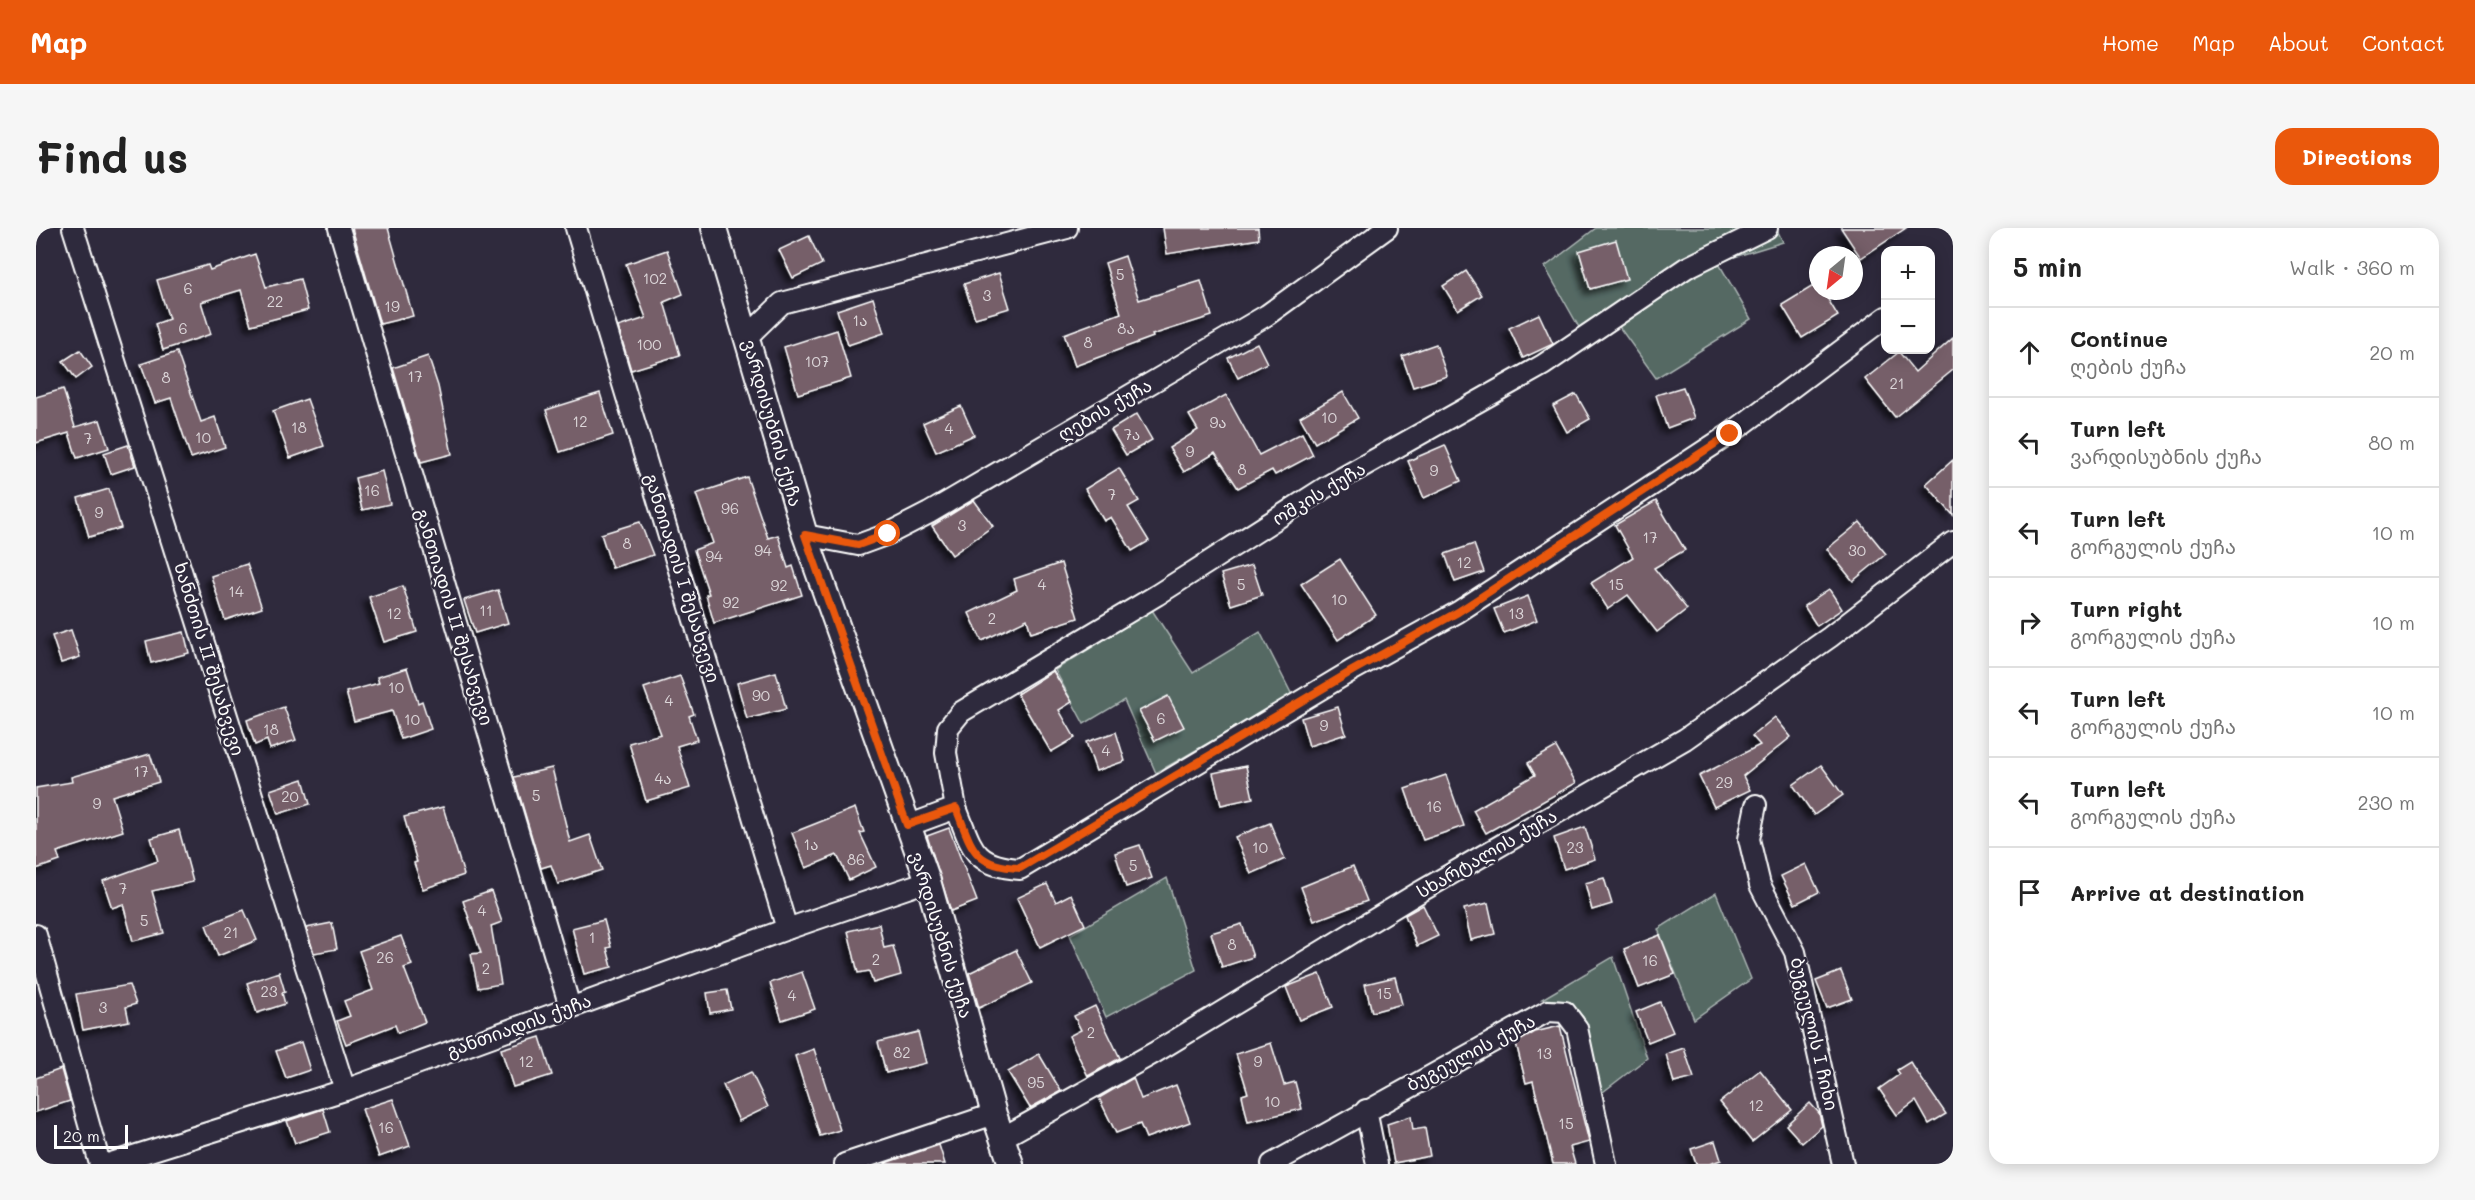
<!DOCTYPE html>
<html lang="en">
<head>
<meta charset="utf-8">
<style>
  body { margin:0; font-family:Mali,"Noto Sans Georgian",sans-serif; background:#f6f6f6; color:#222 }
  .controls { position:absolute; right:18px; top:18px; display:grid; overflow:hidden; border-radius:12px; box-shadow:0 3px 15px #0003 }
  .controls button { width:54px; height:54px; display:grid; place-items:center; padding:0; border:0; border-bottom:2px solid #e0e0e0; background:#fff; color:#222; font:30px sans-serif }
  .compass { position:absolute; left:1773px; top:18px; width:54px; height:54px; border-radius:50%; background:#fff; box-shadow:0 3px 15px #0003; rotate:209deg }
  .scale { position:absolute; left:18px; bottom:15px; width:74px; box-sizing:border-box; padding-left:6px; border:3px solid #fff; border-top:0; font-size:16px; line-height:21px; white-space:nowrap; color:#fff; -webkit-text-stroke:4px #2f2a3d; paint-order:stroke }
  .stop { position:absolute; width:18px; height:18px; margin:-14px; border:4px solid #ea580c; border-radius:50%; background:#fff }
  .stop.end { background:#ea580c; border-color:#fff; box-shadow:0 2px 6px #0008 }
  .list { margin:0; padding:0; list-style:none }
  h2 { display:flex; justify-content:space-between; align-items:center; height:78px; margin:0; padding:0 24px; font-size:26px }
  h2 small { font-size:20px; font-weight:400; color:#767676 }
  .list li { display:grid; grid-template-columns:39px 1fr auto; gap:18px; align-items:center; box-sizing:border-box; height:90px; padding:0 24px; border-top:2px solid #e0e0e0 }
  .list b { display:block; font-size:22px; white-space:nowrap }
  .list p { margin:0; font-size:20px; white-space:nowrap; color:#767676 }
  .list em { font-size:20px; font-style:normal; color:#767676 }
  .icon { flex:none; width:33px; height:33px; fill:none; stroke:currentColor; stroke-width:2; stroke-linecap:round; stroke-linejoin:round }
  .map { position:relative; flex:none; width:1917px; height:936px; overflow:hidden; border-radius:18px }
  header { display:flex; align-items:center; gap:36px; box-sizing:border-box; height:84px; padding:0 30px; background:#ea580c; color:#fff }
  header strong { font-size:28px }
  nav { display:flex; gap:33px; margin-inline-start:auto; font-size:21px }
  .intro { display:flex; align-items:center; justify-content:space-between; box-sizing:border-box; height:144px; padding:0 36px }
  h1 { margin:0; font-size:42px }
  .button { padding:15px 27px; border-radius:18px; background:#ea580c; color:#fff; font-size:21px; font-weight:700 }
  main { display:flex; gap:36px; padding:0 36px }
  aside { flex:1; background:#fff; border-radius:18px; box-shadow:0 3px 15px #0003 }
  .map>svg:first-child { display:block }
  .green { fill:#546964; stroke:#aab4b2; stroke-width:1.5 }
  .building { fill:#765e69; stroke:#fff; stroke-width:1.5; filter:url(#shadow) }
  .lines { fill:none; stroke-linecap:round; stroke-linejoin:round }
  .minor-casing { stroke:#fff; stroke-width:24 }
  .tertiary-casing { stroke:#fff; stroke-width:28 }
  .minor { stroke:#2f2a3d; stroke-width:20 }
  .tertiary { stroke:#2f2a3d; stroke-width:24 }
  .route { stroke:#ea580c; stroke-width:8 }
  .labels { text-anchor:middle; stroke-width:5; stroke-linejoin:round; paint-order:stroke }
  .number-label { font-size:15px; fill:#ddd7da }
  .street-label { font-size:18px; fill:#fff; stroke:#2f2a3d }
</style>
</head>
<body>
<header>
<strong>Map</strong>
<nav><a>Home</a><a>Map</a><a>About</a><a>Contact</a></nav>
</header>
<div class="intro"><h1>Find us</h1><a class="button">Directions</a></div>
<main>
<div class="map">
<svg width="1917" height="936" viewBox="0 0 1917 936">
  <defs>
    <filter id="shadow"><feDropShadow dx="-5.5" dy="5.5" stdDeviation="3" flood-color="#0009"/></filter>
  </defs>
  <rect width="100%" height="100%" fill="#2f2a3d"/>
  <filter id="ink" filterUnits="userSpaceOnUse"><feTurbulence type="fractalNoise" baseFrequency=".0167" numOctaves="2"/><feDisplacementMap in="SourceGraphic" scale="12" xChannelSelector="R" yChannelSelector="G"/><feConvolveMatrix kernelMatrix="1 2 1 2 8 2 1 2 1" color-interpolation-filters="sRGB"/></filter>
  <g filter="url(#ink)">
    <g class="green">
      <polygon points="1560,0 1740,0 1747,14 1682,34 1715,91 1620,150 1571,82 1544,101 1509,39"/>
      <polygon points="1116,382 1157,445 1224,404 1256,467 1120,545 1088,472 1048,496 1019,442"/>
      <polygon points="1131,650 1160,742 1070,789 1034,707"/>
      <polygon points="1680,665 1715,751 1658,791 1622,701"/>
      <polygon points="1577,729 1611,830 1563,867 1547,789 1530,773 1506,771"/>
    </g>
    <g class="building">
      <polygon points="316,0 352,0 377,88 344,96"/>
      <polygon points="1127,0 1222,0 1223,11 1131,26"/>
      <polygon points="1805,0 1870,0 1825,30"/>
      <polygon points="773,8 786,36 757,50 743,22"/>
      <polygon points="1580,12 1591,51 1554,61 1543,23"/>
      <polygon points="631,22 647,66 628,74 644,127 595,142 582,99 610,90 590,36"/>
      <polygon points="219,26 230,59 264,51 272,82 215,97 205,62 165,74 175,106 127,122 119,96 133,91 121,52 172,37 174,42"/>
      <polygon points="1089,28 1103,72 1165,53 1176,88 1116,107 1117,109 1039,138 1028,106 1085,85 1069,35"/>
      <polygon points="1430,43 1446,67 1422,82 1407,58"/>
      <polygon points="963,45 974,80 939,90 928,56"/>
      <polygon points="1782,55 1782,63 1787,63 1802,88 1766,110 1746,77"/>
      <polygon points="837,70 848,105 812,117 801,82"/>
      <polygon points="1503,86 1517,116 1487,130 1473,100"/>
      <polygon points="801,102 815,150 762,166 748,119"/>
      <polygon points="1917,110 1917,142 1859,189 1829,151 1863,124 1879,144"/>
      <polygon points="1221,115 1231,135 1202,150 1192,130"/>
      <polygon points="1400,116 1411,148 1377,159 1366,128"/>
      <polygon points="44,122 56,139 40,151 27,133"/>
      <polygon points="141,124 165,194 179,189 189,219 155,230 135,170 119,175 105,136"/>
      <polygon points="392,128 402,158 416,226 385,234 357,140"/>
      <polygon points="1647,159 1658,190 1631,200 1620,167"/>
      <polygon points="27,161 39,199 64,192 73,220 41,230 33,205 0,215 0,169"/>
      <polygon points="1307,164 1322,190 1279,215 1264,189"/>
      <polygon points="564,165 577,207 524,224 510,182"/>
      <polygon points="1540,166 1554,191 1531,204 1517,178"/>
      <polygon points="1190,167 1223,227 1266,205 1277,227 1239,247 1236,242 1202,260 1179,225 1148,244 1133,220 1162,202 1153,187"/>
      <polygon points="271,171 288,218 254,230 237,183"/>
      <polygon points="925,178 938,207 900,224 887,195"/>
      <polygon points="1101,186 1116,212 1090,227 1075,202"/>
      <polygon points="92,217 99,238 75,246 68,225"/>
      <polygon points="1409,217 1425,253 1388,270 1372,233"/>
      <polygon points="1917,232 1917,287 1890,256"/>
      <polygon points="1083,240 1103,273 1092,279 1113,313 1096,323 1075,289 1068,293 1049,261"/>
      <polygon points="346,243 354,276 326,282 319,250"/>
      <polygon points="711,249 732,310 742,307 752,340 757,338 766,367 678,395 670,367 673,366 658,322 677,315 660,266"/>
      <polygon points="73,261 85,300 53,309 42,270"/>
      <polygon points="938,272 957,298 916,327 896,298"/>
      <polygon points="1620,273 1649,322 1618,340 1651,381 1621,404 1592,367 1572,381 1555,355 1597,329 1579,297"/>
      <polygon points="604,294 617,327 576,340 565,306"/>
      <polygon points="1824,294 1850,326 1817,353 1791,321"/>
      <polygon points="1438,316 1448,344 1419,354 1409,326"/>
      <polygon points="1304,331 1340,387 1302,412 1265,356"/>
      <polygon points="1025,335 1042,390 995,405 991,391 946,413 933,385 981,362 978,351"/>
      <polygon points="211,336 226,380 189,392 175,348"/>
      <polygon points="1216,337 1226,367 1195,377 1185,346"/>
      <polygon points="367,358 381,404 348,414 333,369"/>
      <polygon points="1793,361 1806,381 1781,398 1768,378"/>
      <polygon points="462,362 472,395 439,405 428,372"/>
      <polygon points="1492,368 1501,392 1468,405 1458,381"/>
      <polygon points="35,402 44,429 25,435 16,408"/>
      <polygon points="148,404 153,425 115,435 110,413"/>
      <polygon points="371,440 382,475 386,473 395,501 365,511 356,483 318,493 310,464 343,455 341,449"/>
      <polygon points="1017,443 1036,474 1023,482 1039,510 1015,524 981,466"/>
      <polygon points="740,444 750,481 711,491 701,455"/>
      <polygon points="644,448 658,486 653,488 661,512 641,518 654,560 610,573 593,515 625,506 608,460"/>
      <polygon points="1132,468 1148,499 1119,513 1103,483"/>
      <polygon points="248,479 260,512 234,521 231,512 219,517 211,492"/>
      <polygon points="1302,479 1310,506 1273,518 1265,490"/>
      <polygon points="1739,489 1755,509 1707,548 1714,562 1678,579 1663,548 1724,517 1716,508"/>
      <polygon points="1080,504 1089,533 1060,543 1050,514"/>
      <polygon points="1520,519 1540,555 1450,605 1437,582 1499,547 1492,535"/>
      <polygon points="114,526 123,554 76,568 87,603 21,624 24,633 0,641 0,560 36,554 35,549"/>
      <polygon points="1785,537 1807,567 1778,587 1757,557"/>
      <polygon points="1210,538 1217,570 1185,577 1177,545"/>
      <polygon points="516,540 534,614 554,607 566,642 522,656 515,637 505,640 478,549"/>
      <polygon points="1410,547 1428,598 1387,612 1369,561"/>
      <polygon points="267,551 274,576 242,586 234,562"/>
      <polygon points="407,579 428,647 387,661 378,635 381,634 368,589"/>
      <polygon points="819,580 828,604 824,605 840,639 813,652 801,627 770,640 756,605"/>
      <polygon points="1234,595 1249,631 1215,646 1199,609"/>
      <polygon points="1549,599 1559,631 1528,641 1518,610"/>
      <polygon points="913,600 941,673 915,683 891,608"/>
      <polygon points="143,602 157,654 116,663 128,705 97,713 87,676 76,680 67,653 122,633 115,610"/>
      <polygon points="1104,617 1116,650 1090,659 1079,625"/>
      <polygon points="1770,636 1783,664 1759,676 1745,648"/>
      <polygon points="1317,638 1331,673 1278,693 1265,659"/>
      <polygon points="1568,650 1576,676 1556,682 1549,655"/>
      <polygon points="1011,656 1020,674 1035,666 1049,697 1004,719 981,670"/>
      <polygon points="455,663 466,694 455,698 465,756 442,760 435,726 445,725 427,673"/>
      <polygon points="1452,675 1459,706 1435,712 1428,681"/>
      <polygon points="1387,677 1402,708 1381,718 1369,687"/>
      <polygon points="208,682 221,712 182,728 170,697"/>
      <polygon points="568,692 575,719 571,720 576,739 548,746 536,700"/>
      <polygon points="296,695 301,721 278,725 270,700"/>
      <polygon points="843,696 848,720 857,718 865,747 837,755 833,743 822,745 812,703"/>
      <polygon points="1206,696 1217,729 1186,739 1175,705"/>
      <polygon points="1624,707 1639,746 1603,760 1588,721"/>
      <polygon points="365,708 376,737 368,740 389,794 362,805 359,797 310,816 301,793 314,788 308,773 337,762 323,723"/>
      <polygon points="980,722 996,755 943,780 933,745"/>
      <polygon points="1805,743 1816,771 1791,780 1780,753"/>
      <polygon points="243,744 249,764 246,765 249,776 221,785 211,755"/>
      <polygon points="766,744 779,781 746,792 734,755"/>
      <polygon points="1284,746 1297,779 1263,792 1250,759"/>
      <polygon points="1359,749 1366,776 1336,784 1329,756"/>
      <polygon points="93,757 100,776 90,779 93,793 47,802 40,766"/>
      <polygon points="691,762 695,781 674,785 671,765"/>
      <polygon points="1624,774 1637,804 1612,814 1600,784"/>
      <polygon points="1059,778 1084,830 1052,848 1033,808 1045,802 1038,788"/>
      <polygon points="1524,798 1553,914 1534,919 1539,936 1517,936 1497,853 1490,855 1480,815 1499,804"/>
      <polygon points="882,804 890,835 850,845 842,814"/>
      <polygon points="504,809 516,847 477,859 465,821"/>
      <polygon points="265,814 274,842 250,850 240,823"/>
      <polygon points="1235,815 1248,857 1259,854 1266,881 1212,894 1206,867 1212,865 1200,826"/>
      <polygon points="1648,820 1658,850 1638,855 1630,826"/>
      <polygon points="778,821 804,902 784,908 759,828"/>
      <polygon points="1003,826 1025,863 994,880 972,844"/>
      <polygon points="1874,834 1910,886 1893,896 1880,873 1861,887 1843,861 1864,846 1861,842"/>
      <polygon points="25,841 34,873 0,884 0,850"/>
      <polygon points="1724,842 1756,882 1716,914 1684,874"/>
      <polygon points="715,844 732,879 703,893 687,857"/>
      <polygon points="1097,850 1105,871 1140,857 1154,894 1110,910 1104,896 1080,905 1063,870"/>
      <polygon points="357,871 374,918 343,929 326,881"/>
      <polygon points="1774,875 1783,885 1786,898 1766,915 1750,897"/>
      <polygon points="287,881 294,904 259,915 251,893"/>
      <polygon points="1375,888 1377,902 1389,900 1394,928 1358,935 1351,896"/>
      <polygon points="1679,913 1685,932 1673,936 1660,936 1655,921"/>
      <polygon points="903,917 909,936 849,936 849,935"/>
    </g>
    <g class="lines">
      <defs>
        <g id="minor">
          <polyline points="37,0 309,862"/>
          <polyline points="303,0 534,779"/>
          <polyline points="540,0 751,701"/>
          <polyline points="711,109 746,75 1031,0"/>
          <polyline points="769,307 822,317 852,306 893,285 1231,87 1351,0"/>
          <polyline points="1720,577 1713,611 1724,657 1759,724 1807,936"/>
          <polyline points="920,580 910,525 912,500 925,484 1121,367 1290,259 1507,137 1650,40 1731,0"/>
          <path d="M871,598L920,580C936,619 936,638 984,641L1315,443L1422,384L1694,206L1850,89"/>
          <polyline points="0,707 64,936"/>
          <polyline points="1330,882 1341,936"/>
          <polyline points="966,910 1118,825 1382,665 1649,511 1794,409 1917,314"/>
          <polyline points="72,936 309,862 751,701 892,653"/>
          <polyline points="809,936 958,886"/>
          <polyline points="1236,936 1512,783 1529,784 1541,800 1570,936"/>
        </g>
        <polyline id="tertiary" points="678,0 769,307 892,653 958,886 975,936"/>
      </defs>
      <use href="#minor" class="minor-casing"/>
      <use href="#tertiary" class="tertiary-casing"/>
      <use href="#minor" class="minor"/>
      <use href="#tertiary" class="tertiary"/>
    </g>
  </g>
  <g class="lines" filter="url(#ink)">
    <path class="route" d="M852,306L822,317L769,307L871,597L920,580C936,619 936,638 984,640L1316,443L1422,384L1694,206"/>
  </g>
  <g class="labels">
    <g class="number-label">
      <text x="1084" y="52">5</text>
      <text x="619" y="56">102</text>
      <text x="152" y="66">6</text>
      <text x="951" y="73">3</text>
      <text x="239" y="79">22</text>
      <text x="356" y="84">19</text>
      <text x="824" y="98">1ა</text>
      <text x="147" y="106">6</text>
      <text x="1090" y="106">8ა</text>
      <text x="1052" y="120">8</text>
      <text x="613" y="122">100</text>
      <text x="781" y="139">107</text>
      <text x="379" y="154">17</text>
      <text x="130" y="155">8</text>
      <text x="1861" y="161">21</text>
      <text x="1293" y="195">10</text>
      <text x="544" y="199">12</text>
      <text x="1182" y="200">9ა</text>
      <text x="263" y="205">18</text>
      <text x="913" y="206">4</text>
      <text x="1096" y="212">7ა</text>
      <text x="167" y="215">10</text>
      <text x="52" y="216">7</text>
      <text x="1154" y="229">9</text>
      <text x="1206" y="247">8</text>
      <text x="1398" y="248">9</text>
      <text x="336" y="268">16</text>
      <text x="1076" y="272">7</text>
      <text x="694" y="286">96</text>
      <text x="63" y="290">9</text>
      <text x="926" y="303">3</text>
      <text x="1614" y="315">17</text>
      <text x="591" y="321">8</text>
      <text x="727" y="328">94</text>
      <text x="1821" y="328">30</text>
      <text x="678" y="334">94</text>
      <text x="1428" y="340">12</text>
      <text x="1006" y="362">4</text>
      <text x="1205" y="362">5</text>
      <text x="1580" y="362">15</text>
      <text x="743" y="363">92</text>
      <text x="200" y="369">14</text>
      <text x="1303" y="377">10</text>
      <text x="695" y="380">92</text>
      <text x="450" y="388">11</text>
      <text x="358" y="391">12</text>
      <text x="1480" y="391">13</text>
      <text x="956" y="396">2</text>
      <text x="360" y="465">10</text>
      <text x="725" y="473">90</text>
      <text x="633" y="478">4</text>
      <text x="1125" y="496">6</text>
      <text x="376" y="497">10</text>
      <text x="1288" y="503">9</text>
      <text x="235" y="507">18</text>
      <text x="1070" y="528">4</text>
      <text x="105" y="549">17</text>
      <text x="627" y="556">4ა</text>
      <text x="1688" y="560">29</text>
      <text x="500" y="573">5</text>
      <text x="254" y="574">20</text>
      <text x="61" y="581">9</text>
      <text x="1398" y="584">16</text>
      <text x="775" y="622">1ა</text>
      <text x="1224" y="625">10</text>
      <text x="1539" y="625">23</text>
      <text x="820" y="637">86</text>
      <text x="1097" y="643">5</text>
      <text x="87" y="666">7</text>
      <text x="446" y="688">4</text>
      <text x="108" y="698">5</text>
      <text x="195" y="710">21</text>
      <text x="556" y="715">1</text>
      <text x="1196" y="722">8</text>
      <text x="349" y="735">26</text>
      <text x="840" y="737">2</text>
      <text x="1614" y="738">16</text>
      <text x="450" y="746">2</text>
      <text x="233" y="769">23</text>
      <text x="1348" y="771">15</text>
      <text x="756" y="773">4</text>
      <text x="67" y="785">3</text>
      <text x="1055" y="810">2</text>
      <text x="866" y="830">82</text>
      <text x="1508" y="831">13</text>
      <text x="490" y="839">12</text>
      <text x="1222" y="839">9</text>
      <text x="1000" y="860">95</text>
      <text x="1236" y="879">10</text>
      <text x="1720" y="883">12</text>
      <text x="1530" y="901">15</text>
      <text x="350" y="905">16</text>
    </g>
    <g class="street-label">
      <text transform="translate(1069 182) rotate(-30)" y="6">ღების ქუჩა</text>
      <text transform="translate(736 195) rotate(74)" y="6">ვარდისუბნის ქუჩა</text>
      <text transform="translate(1283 266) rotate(-31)" y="6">ოშკის ქუჩა</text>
      <text transform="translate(646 350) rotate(73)" y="6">განთიადის I შესახვევი</text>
      <text transform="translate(418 389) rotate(73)" y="6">განთიადის II შესახვევი</text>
      <text transform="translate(173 431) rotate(73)" y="6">ხანძთის II შესახვევი</text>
      <text transform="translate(1451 626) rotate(-30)" y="6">სხარტალის ქუჩა</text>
      <text transform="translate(905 707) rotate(73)" y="6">ვარდისუბნის ქუჩა</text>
      <text transform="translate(483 798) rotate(-20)" y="6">განთიადის ქუჩა</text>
      <text transform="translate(1778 806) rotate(77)" y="6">ბუგეულის I ჩიხი</text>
      <text transform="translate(1435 825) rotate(-28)" y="6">ბუგეულის ქუჩა</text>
    </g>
  </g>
</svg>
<div class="controls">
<button>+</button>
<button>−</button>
</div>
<svg class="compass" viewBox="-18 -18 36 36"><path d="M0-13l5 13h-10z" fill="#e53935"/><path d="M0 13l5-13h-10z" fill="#767676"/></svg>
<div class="scale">20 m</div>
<div class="stop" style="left:852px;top:306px"></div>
<div class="stop end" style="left:1694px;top:206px"></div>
</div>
<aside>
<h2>5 min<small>Walk · 360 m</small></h2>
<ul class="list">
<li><svg class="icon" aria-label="ahead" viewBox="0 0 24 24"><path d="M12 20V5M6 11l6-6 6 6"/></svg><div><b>Continue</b><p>ღების ქუჩა</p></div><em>20 m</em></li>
<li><svg class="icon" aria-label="left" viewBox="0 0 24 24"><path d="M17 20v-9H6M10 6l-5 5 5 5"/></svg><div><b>Turn left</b><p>ვარდისუბნის ქუჩა</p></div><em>80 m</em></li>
<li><svg class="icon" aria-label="left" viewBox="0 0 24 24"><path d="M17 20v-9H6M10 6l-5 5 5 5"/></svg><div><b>Turn left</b><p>გორგულის ქუჩა</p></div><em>10 m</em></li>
<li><svg class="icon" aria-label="right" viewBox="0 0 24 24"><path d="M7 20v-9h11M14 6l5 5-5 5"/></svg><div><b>Turn right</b><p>გორგულის ქუჩა</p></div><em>10 m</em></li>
<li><svg class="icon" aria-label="left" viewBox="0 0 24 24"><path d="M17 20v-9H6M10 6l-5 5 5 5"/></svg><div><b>Turn left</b><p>გორგულის ქუჩა</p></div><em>10 m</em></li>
<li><svg class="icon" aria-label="left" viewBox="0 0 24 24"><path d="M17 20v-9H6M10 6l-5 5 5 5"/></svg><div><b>Turn left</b><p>გორგულის ქუჩა</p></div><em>230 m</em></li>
<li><svg class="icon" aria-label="arrive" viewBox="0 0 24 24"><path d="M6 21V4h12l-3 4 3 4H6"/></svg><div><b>Arrive at destination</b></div></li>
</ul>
</aside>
</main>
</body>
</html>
